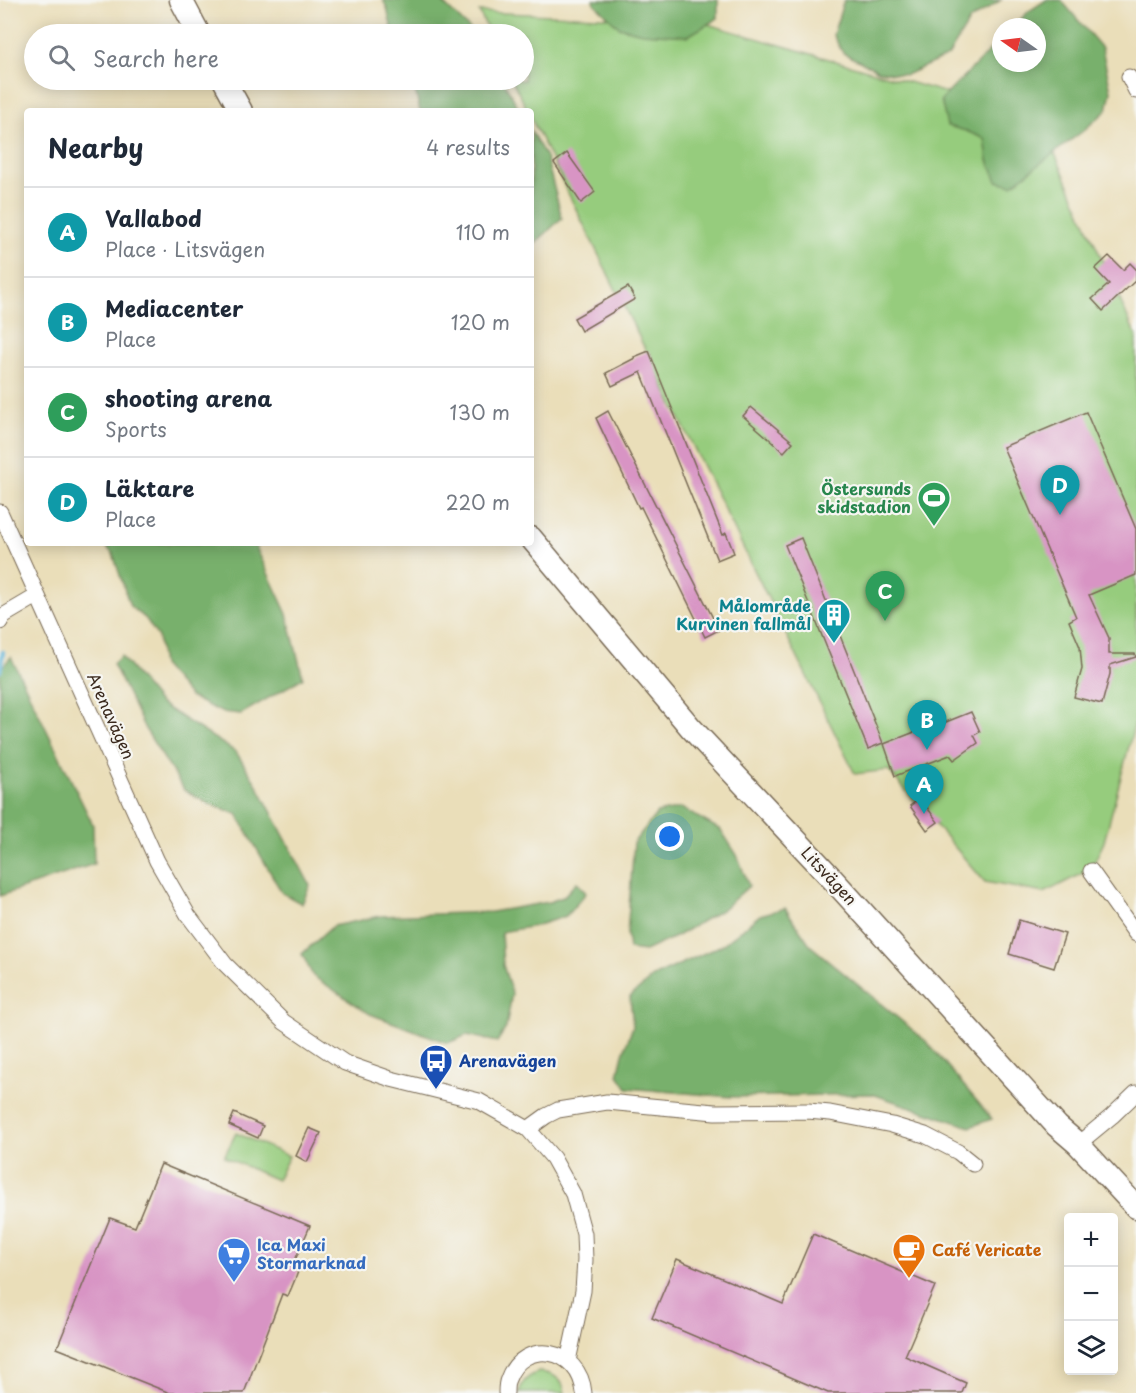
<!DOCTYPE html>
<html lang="en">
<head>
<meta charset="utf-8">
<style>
  body { margin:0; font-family:"Playpen Sans",sans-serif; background:#f2f2f3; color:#1f2937 }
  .controls { position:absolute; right:18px; bottom:18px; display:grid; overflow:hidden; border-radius:6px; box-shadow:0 3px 15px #0003 }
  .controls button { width:54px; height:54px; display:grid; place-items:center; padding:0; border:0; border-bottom:2px solid #e0e1e3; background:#fff; color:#1f2937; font:30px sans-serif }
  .compass { position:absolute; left:992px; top:18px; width:54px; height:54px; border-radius:50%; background:#fff; box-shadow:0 3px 15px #0003; rotate:284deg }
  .you { position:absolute; left:670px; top:837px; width:21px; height:21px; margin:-15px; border:4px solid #fff; border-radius:50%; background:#1a73e8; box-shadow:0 0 0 9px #1a73e833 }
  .badge { display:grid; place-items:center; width:39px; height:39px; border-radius:50%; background:#2563eb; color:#fff; font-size:20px; font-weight:700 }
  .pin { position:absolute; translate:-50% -50px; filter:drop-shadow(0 2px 3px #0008) }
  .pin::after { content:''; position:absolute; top:32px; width:21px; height:18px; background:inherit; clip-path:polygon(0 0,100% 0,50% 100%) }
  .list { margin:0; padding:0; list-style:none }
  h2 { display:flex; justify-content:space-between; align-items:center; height:78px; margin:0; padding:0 24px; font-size:26px }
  h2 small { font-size:20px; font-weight:400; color:#747a83 }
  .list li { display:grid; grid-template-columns:39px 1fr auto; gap:18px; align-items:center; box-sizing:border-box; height:90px; padding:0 24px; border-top:2px solid #e0e1e3 }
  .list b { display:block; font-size:22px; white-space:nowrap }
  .list p { margin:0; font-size:20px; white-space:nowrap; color:#747a83 }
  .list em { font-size:20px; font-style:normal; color:#747a83 }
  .icon { flex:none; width:33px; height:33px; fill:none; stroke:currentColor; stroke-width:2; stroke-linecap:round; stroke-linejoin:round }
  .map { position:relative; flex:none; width:1136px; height:1393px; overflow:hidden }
  .search { position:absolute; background:#fff; box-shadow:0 3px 15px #0003; left:24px; top:24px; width:510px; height:66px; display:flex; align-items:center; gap:15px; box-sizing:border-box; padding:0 21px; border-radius:33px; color:#747a83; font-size:22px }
  .panel { position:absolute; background:#fff; box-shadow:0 3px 15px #0003; left:24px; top:108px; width:510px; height:438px; border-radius:6px }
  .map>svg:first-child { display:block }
  .green { fill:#96cc7d; stroke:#687b4e; stroke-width:1.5 }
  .forest { fill:#78b06c; stroke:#5a6d45; stroke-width:1.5 }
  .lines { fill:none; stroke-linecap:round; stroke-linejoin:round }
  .stream { stroke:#5cb4d9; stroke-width:4.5 }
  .building { fill:#d894c4 }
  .street-casing { stroke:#786954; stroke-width:17 }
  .secondary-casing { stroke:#786954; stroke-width:25 }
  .street { stroke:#fff; stroke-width:15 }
  .secondary { stroke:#fff; stroke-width:22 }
  .labels { text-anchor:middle; stroke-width:4.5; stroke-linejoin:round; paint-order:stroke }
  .leisure-label { font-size:16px; font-weight:bold; fill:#27864d; stroke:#f6f6f2; text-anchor:end }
  .culture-label { font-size:16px; font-weight:bold; fill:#0d838f; stroke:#f6f6f2; text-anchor:end }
  .street-label { font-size:16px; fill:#3b2a1e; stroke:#f6f6f2 }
  .transit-label { font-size:16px; font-weight:bold; fill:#164399; stroke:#f6f6f2; text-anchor:start }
  .shop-label { font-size:16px; font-weight:bold; fill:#366cbe; stroke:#f6f6f2; text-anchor:start }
  .food-label { font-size:16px; font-weight:bold; fill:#c56008; stroke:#f6f6f2; text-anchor:start }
</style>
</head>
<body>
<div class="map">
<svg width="1136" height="1393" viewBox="0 0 1136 1393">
  <rect width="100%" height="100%" fill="#f6f6f2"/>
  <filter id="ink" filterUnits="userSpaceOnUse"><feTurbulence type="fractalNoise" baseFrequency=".0167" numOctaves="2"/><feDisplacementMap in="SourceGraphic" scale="12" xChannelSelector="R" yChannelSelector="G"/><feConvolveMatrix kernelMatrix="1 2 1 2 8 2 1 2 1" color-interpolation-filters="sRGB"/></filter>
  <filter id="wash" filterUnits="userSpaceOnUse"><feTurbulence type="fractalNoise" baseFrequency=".008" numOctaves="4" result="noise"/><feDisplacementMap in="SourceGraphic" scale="24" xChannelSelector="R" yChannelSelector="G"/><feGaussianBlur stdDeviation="1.35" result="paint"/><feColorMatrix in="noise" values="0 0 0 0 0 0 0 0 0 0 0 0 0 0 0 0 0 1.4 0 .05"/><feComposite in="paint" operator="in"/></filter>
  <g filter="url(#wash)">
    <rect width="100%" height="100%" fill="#eadeb9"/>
    <g class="green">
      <polygon points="479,12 697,21 1040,120 1136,336 1136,719 1104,842 1091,869 1044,893 985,882 888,770 855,774 531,118 531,111 528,111 512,80 524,80 524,34 490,34"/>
      <polygon points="236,1133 289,1156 277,1180 224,1157"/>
      <path d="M539,1372C553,1373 563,1379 565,1393H519C522,1381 528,1376 539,1372Z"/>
    </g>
    <g class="forest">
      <polygon points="383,0 440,0 475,34 393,34 387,8"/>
      <polygon points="593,0 718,0 718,18 688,36 642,33 619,27 594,3"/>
      <polygon points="844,0 1001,0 970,20 948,56 906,75 879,71 843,53 833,35"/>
      <polygon points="1046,0 1061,0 1102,48 1111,91 1107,110 1083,131 1012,185 997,181 988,160 985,139 966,131 947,126 941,100 1001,39 1001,63 1037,63 1037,27 1013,27 1029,11"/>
      <polygon points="409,80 503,80 520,111 420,111 416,94"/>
      <polygon points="531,131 546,157 562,218 531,247"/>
      <polygon points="103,543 254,543 287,614 303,678 241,714 221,712 190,697 162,665 158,637 146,619 130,606 113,554"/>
      <polygon points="121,656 159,703 236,752 257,785 310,885 302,904 282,893 237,814 209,804 184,790 145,729 113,664"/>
      <polygon points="11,657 93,825 94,864 0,896 0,669"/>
      <polygon points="681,808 721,830 737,855 749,886 723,909 677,936 645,951 629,949 627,934 634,842 657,813"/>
      <polygon points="577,882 586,893 566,916 535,926 501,932 503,965 512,993 506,1028 497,1042 467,1035 448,1043 370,1014 313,976 302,954 333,926 381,916 491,912 549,902 563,897"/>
      <polygon points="785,908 811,946 927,1042 992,1119 970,1127 872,1094 731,1097 627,1088 618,1075 623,1054 633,1026 630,997 653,977 722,945 760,915"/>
    </g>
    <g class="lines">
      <polyline class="stream" points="0,671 3,652"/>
    </g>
    <g id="blocks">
      <g class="building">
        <polygon points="567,153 595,192 581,203 554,163"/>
        <polygon points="1109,256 1123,270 1130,263 1136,269 1136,280 1103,311 1092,299 1109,284 1095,269"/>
        <polygon points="628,287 635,299 581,331 574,318"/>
        <polygon points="649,351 723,535 726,533 734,553 717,560 641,372 612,386 606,373 635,358 634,357"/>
        <polygon points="751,407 793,442 784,452 743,416"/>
        <polygon points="608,411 719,630 705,637 641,507 639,508 596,418"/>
        <polygon points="1086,412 1136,529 1136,575 1089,595 1109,638 1109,654 1135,654 1136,657 1110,665 1110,674 1102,704 1074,697 1082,669 1080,647 1069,621 1076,617 1003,447"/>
        <polygon points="801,538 883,743 868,749 785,545"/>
        <polygon points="971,712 980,732 974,735 978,743 954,760 950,755 895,776 884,744 935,724 936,726"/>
        <polygon points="920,798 938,822 927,830 910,806"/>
        <polygon points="1019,920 1065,934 1054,968 1009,954"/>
        <polygon points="234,1113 263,1126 258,1138 229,1125"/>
        <polygon points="309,1128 321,1133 307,1162 296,1156"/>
        <polygon points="161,1164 310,1226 292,1267 299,1269 296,1277 288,1296 282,1294 244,1393 170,1393 57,1348 110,1218 135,1227"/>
        <polygon points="813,1234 935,1286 905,1356 966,1383 962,1393 828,1393 652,1318 677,1259 783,1304"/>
      </g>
    </g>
  </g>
  <g filter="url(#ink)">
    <use href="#blocks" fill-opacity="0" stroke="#786954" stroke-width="1.5"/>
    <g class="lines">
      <defs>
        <g id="street">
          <polyline points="1129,77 1136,91"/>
          <polyline points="0,512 157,861 188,915 225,964 284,1022 345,1063 391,1079 479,1101 528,1129 553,1158 573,1194 584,1234 585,1260 583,1291 568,1361"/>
          <polyline points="0,622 3,616 37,596"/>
          <polyline points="1091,871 1136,934"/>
          <polyline points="528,1129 546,1116 558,1110 607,1102 715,1112 808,1111 830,1113 892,1125 925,1135 958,1152 973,1164"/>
          <polyline points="1078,1144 1112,1116 1136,1093"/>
          <path d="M506,1393C506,1389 506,1383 508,1379C523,1338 580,1347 584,1393"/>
        </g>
        <g id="secondary">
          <polyline points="181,0 199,34"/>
          <polyline points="224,80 241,111"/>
          <polyline points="531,538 691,728 826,872 1057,1126 1078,1144 1136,1207"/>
        </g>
      </defs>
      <use href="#street" class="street-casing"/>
      <use href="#secondary" class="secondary-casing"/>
      <use href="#street" class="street"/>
      <use href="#secondary" class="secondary"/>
    </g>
  </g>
  <defs>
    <symbol id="stadium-pin" viewBox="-11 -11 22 30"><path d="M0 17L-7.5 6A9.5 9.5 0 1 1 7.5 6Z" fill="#2e9e5b" stroke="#f6f6f2"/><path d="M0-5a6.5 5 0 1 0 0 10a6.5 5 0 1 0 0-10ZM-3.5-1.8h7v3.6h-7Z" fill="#fff"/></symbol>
    <symbol id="building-pin" viewBox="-11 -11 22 30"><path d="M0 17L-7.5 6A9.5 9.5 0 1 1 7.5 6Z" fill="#0f9aa8" stroke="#f6f6f2"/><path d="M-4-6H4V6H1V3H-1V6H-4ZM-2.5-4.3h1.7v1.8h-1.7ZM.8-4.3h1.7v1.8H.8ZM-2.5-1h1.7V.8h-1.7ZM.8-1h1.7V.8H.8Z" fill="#fff"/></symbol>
    <symbol id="bus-pin" viewBox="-11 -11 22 30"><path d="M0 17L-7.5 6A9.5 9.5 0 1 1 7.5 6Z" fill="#1a4fb4" stroke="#f6f6f2"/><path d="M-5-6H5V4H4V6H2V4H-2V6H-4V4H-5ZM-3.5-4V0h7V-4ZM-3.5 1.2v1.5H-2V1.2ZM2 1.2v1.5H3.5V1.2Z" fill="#fff"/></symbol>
    <symbol id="cafe-pin" viewBox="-11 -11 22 30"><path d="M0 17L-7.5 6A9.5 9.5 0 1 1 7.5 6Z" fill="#e8710a" stroke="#f6f6f2"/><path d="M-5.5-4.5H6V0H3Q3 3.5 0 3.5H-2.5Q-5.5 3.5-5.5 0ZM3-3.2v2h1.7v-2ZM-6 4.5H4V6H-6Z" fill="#fff"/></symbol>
    <symbol id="supermarket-pin" viewBox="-11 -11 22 30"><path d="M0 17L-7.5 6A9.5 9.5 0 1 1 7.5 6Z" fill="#3f7fe0" stroke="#f6f6f2"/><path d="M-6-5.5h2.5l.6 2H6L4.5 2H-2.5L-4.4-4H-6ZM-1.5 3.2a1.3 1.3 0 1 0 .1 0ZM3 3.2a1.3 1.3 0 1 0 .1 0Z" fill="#fff"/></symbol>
  </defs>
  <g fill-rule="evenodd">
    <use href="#stadium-pin" x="915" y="479" width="38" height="52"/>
    <use href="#building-pin" x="815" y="596" width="38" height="52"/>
    <use href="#bus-pin" x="417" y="1042" width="38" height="52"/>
    <use href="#cafe-pin" x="890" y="1231" width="38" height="52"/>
    <use href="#supermarket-pin" x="215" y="1235" width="38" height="52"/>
  </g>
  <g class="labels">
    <g class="leisure-label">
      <text x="911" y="495">Östersunds<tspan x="911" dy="18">skidstadion</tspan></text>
    </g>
    <g class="culture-label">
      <text x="811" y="612">Målområde<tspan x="811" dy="18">Kurvinen fallmål</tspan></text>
    </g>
    <g class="street-label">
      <text transform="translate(111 716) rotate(66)" y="6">Arenavägen</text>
      <text transform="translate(829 876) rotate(47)" y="6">Litsvägen</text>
    </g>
    <g class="transit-label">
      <text x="459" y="1067">Arenavägen</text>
    </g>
    <g class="shop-label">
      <text x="257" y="1251">Ica Maxi<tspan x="257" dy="18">Stormarknad</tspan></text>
    </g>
    <g class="food-label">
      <text x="932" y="1256">Café Vericate</text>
    </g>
  </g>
</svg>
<div class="controls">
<button>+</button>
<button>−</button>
<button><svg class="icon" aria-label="layers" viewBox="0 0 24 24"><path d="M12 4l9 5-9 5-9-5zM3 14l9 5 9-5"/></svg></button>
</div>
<svg class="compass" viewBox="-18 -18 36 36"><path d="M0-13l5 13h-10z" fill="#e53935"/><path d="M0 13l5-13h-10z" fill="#747a83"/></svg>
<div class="you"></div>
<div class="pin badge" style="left:924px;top:814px;background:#0f9aa8">A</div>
<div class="pin badge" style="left:927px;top:750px;background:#0f9aa8">B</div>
<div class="pin badge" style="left:885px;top:621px;background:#2e9e5b">C</div>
<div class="pin badge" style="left:1060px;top:515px;background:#0f9aa8">D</div>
<div class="search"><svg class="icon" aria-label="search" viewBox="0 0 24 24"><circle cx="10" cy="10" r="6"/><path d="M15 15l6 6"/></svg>Search here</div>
<section class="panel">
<h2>Nearby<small>4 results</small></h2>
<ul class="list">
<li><span class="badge" style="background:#0f9aa8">A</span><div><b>Vallabod</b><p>Place · Litsvägen</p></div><em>110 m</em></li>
<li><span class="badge" style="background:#0f9aa8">B</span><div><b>Mediacenter</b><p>Place</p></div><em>120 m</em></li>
<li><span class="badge" style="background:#2e9e5b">C</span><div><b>shooting arena</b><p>Sports</p></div><em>130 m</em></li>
<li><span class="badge" style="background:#0f9aa8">D</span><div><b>Läktare</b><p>Place</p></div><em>220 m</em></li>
</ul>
</section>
</div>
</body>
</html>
